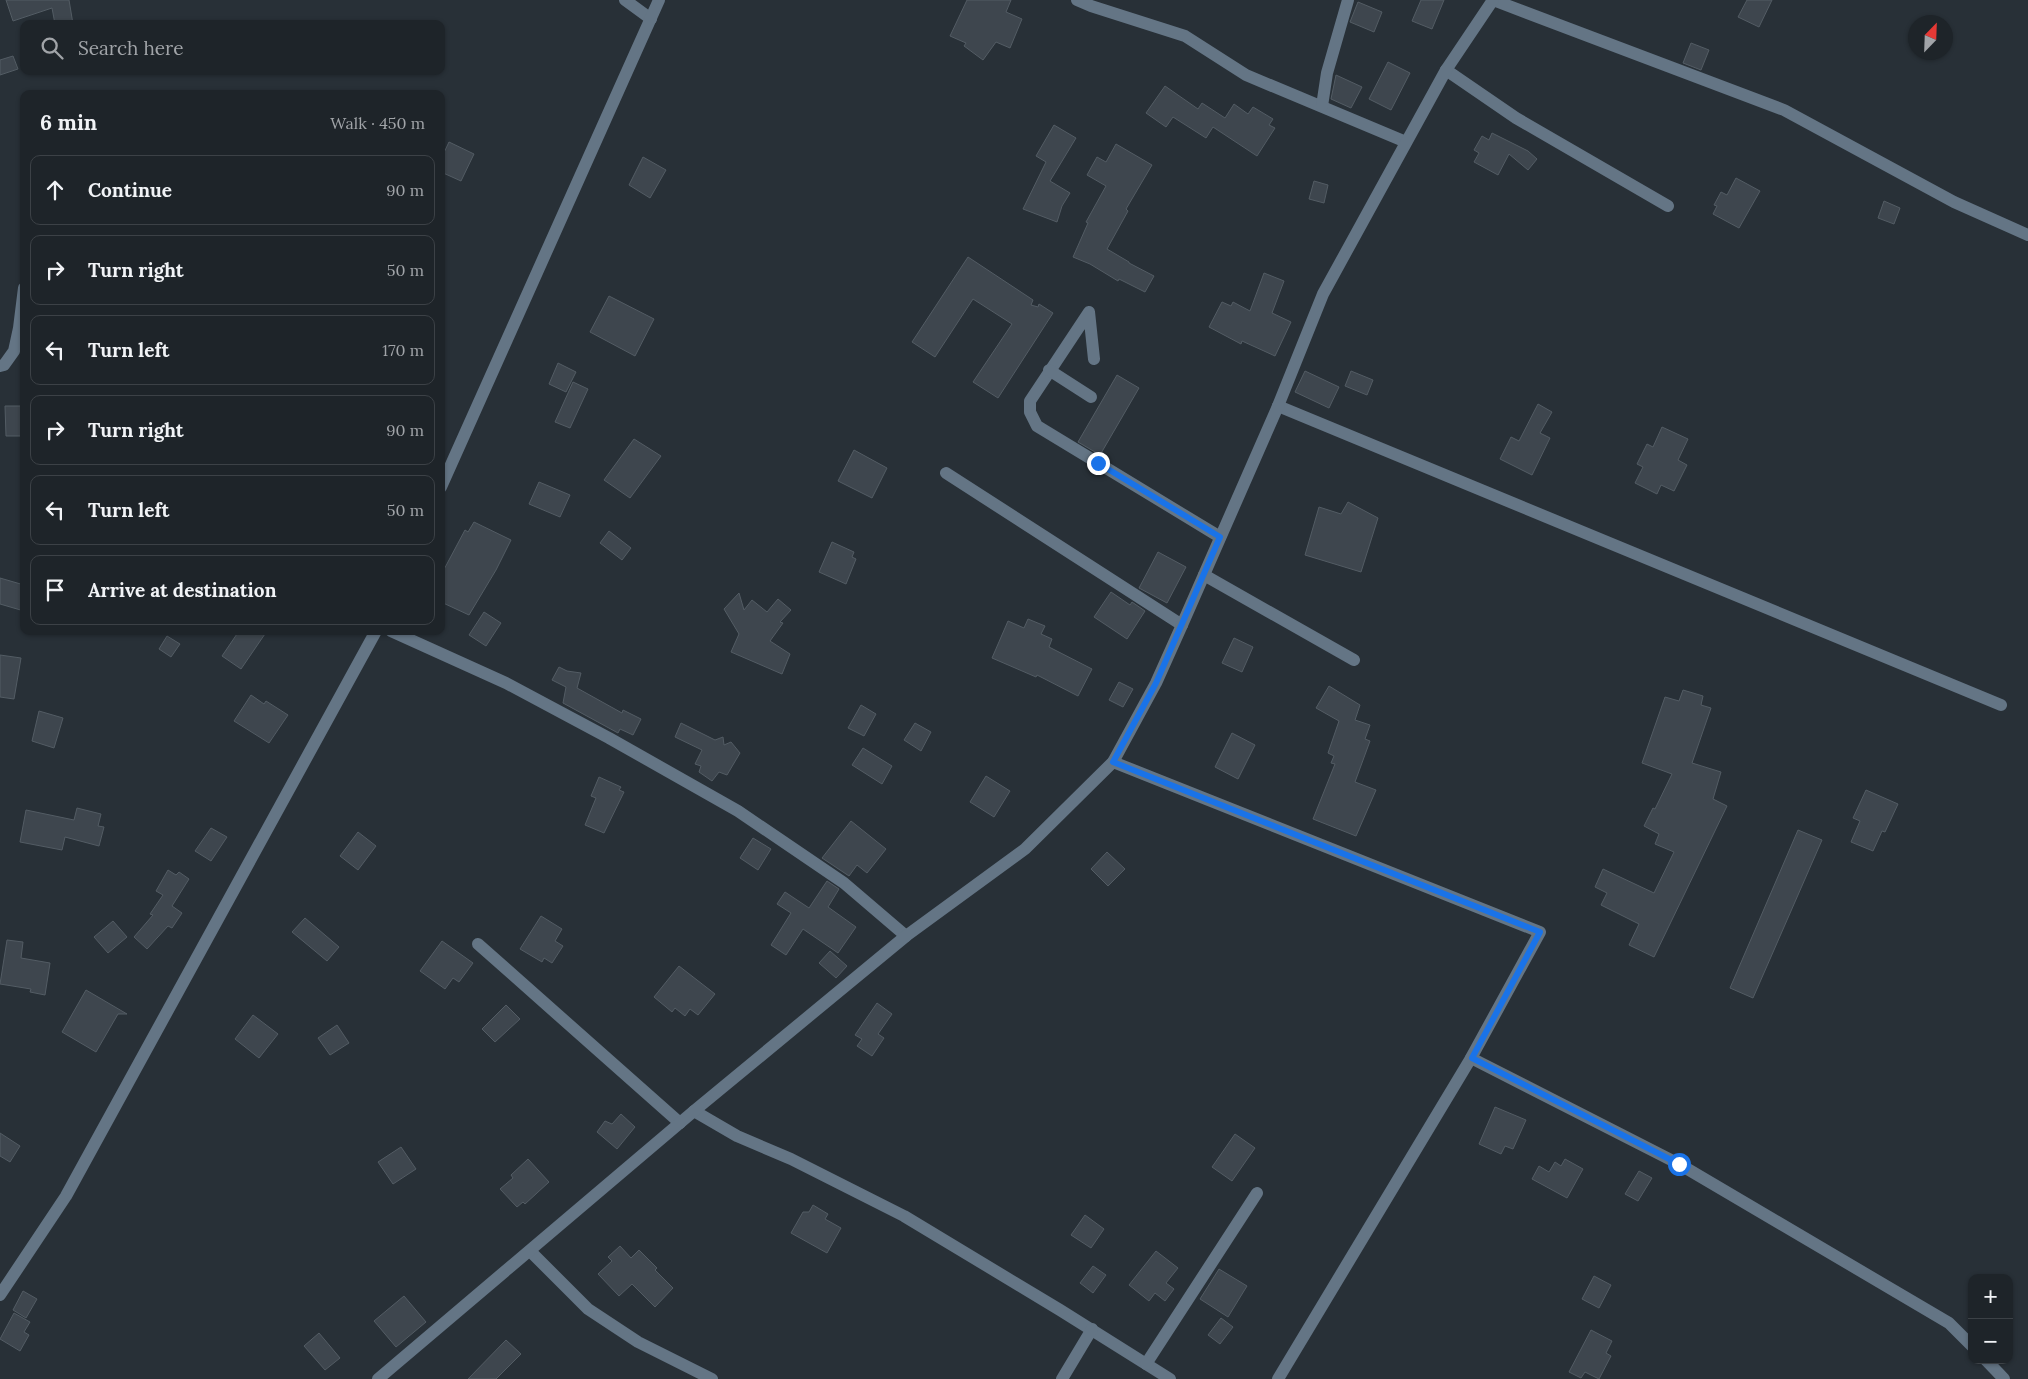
<!DOCTYPE html>
<html lang="en">
<head>
<meta charset="utf-8">
<style>
  body { margin:0; font-family:Lora,serif; background:#2b3035; color:#f1f3f6 }
  .controls { position:absolute; right:15px; bottom:15px; display:grid; overflow:hidden; border-radius:10px; box-shadow:0 1px 4px #0004 }
  .controls button { width:45px; height:45px; display:grid; place-items:center; padding:0; border:0; border-bottom:1px solid #3c4146; background:#1e2429; color:#f1f3f6; font:25px sans-serif }
  .compass { position:absolute; left:1908px; top:15px; width:45px; height:45px; border-radius:50%; background:#1e2429; box-shadow:0 1px 4px #0004; rotate:23deg }
  .stop { position:absolute; width:15px; height:15px; margin:-11px; border:4px solid #1a73e8; border-radius:50%; background:#fff }
  .stop.end { background:#1a73e8; border-color:#fff; box-shadow:0 1px 5px #0008 }
  .list { margin:0; padding:0; list-style:none }
  h2 { display:flex; justify-content:space-between; align-items:center; height:65px; margin:0; padding:0 20px; font-size:21px }
  h2 small { font-size:16px; font-weight:400; color:#a1a4a8 }
  .list li { display:grid; grid-template-columns:32px 1fr auto; gap:15px; align-items:center; box-sizing:border-box; height:70px; margin:0 10px 10px; padding:0 10px; border:1px solid #3c4146; border-radius:10px }
  .list b { display:block; font-size:19px; white-space:nowrap }
  .list em { font-size:16px; font-style:normal; color:#a1a4a8 }
  .icon { flex:none; width:28px; height:28px; fill:none; stroke:currentColor; stroke-width:2; stroke-linecap:round; stroke-linejoin:round }
  .map { position:relative; flex:none; width:2028px; height:1379px; overflow:hidden }
  .search { position:absolute; background:#1e2429; box-shadow:0 1px 4px #0004; left:20px; top:20px; width:425px; height:55px; display:flex; align-items:center; gap:12px; box-sizing:border-box; padding:0 18px; border-radius:10px; color:#a1a4a8; font-size:19px }
  .panel { position:absolute; background:#1e2429; box-shadow:0 1px 4px #0004; left:20px; top:90px; width:425px; height:545px; border-radius:10px }
  .map>svg:first-child { display:block }
  .building { fill:#3e464e; stroke:#535c64 }
  .lines { fill:none; stroke-linecap:round; stroke-linejoin:round }
  .minor { stroke:#647585; stroke-width:12 }
  .route { stroke:#1a73e8; stroke-width:6 }
</style>
</head>
<body>
<div class="map">
<svg width="2028" height="1379" viewBox="0 0 2028 1379">
  <rect width="100%" height="100%" fill="#283037"/>
  <g class="building">
    <polygon points="6,0 69,0 73,24 55,24 52,8 13,21"/>
    <polygon points="967,0 1011,0 1006,12 1022,19 1010,48 996,42 983,60 964,46 966,43 950,36"/>
    <polygon points="1421,0 1444,0 1432,29 1412,21"/>
    <polygon points="1747,0 1772,0 1759,27 1738,17"/>
    <polygon points="1358,2 1382,12 1374,32 1350,22"/>
    <polygon points="1691,43 1709,50 1701,70 1683,63"/>
    <polygon points="13,56 18,69 0,75 0,60"/>
    <polygon points="1388,62 1410,73 1391,110 1369,99"/>
    <polygon points="1336,75 1362,87 1351,108 1331,99"/>
    <polygon points="1165,86 1198,109 1202,103 1225,118 1234,104 1248,114 1253,107 1273,119 1269,125 1275,128 1257,156 1213,127 1206,138 1173,117 1166,127 1146,113"/>
    <polygon points="1054,125 1076,138 1050,181 1070,193 1062,206 1057,222 1023,209 1046,162 1036,156"/>
    <polygon points="1492,133 1528,151 1537,159 1528,170 1509,154 1498,175 1474,162 1479,153 1474,150 1482,136 1489,140"/>
    <polygon points="449,142 474,154 461,181 441,172 441,159"/>
    <polygon points="1116,144 1152,165 1126,209 1128,211 1107,249 1129,262 1129,263 1154,276 1145,292 1119,279 1118,281 1090,264 1073,257 1088,223 1086,222 1106,186 1087,175 1097,157 1106,162"/>
    <polygon points="643,157 666,170 650,198 629,185"/>
    <polygon points="1736,178 1760,191 1739,228 1713,214 1717,206 1714,205 1721,192 1727,195"/>
    <polygon points="1314,181 1328,185 1324,203 1309,199"/>
    <polygon points="1884,201 1900,208 1894,224 1878,218"/>
    <polygon points="968,257 1033,300 1031,305 1038,307 1039,304 1053,313 998,398 973,382 1012,324 973,299 935,357 912,342"/>
    <polygon points="1264,273 1284,281 1272,313 1291,322 1275,356 1242,341 1241,344 1209,327 1222,302 1231,306 1233,302 1250,311"/>
    <polygon points="609,296 654,319 635,356 590,332"/>
    <polygon points="558,363 576,372 566,392 549,384"/>
    <polygon points="1305,371 1339,387 1329,408 1295,392"/>
    <polygon points="1351,371 1373,380 1367,395 1345,386"/>
    <polygon points="1117,375 1139,388 1100,455 1078,442"/>
    <polygon points="573,382 588,389 570,428 555,422"/>
    <polygon points="1538,404 1552,412 1540,433 1550,438 1532,475 1500,459 1511,437 1519,441"/>
    <polygon points="5,406 24,406 24,436 6,436"/>
    <polygon points="1662,427 1688,439 1678,460 1687,465 1674,491 1661,485 1657,494 1635,483 1643,467 1637,464 1647,444 1653,447"/>
    <polygon points="634,439 661,456 630,498 604,480"/>
    <polygon points="854,450 887,468 872,498 838,481"/>
    <polygon points="539,482 570,495 560,517 529,504"/>
    <polygon points="1348,502 1378,518 1361,572 1305,555 1319,507 1341,514"/>
    <polygon points="474,522 511,540 496,570 469,615 441,602 441,575 465,530 468,532"/>
    <polygon points="609,531 631,548 622,560 600,543"/>
    <polygon points="832,542 854,552 852,557 856,559 846,584 819,572"/>
    <polygon points="1158,552 1186,567 1167,603 1139,588"/>
    <polygon points="0,578 24,585 24,611 0,604"/>
    <polygon points="1111,592 1130,605 1132,602 1145,611 1127,639 1094,617"/>
    <polygon points="739,593 744,610 752,600 767,612 778,599 791,610 780,622 783,623 770,641 790,654 782,674 731,652 739,634 724,609"/>
    <polygon points="484,612 501,623 486,646 469,635"/>
    <polygon points="1028,619 1045,626 1041,634 1052,639 1049,647 1092,669 1078,696 1037,675 1036,677 992,658 1008,621 1024,628"/>
    <polygon points="239,631 267,631 241,669 222,656"/>
    <polygon points="167,636 180,644 171,657 159,649"/>
    <polygon points="1234,638 1253,647 1242,672 1222,663"/>
    <polygon points="0,655 21,658 14,699 0,697"/>
    <polygon points="559,667 567,671 581,673 577,688 622,713 623,710 641,719 633,735 620,729 618,733 563,703 566,687 552,680"/>
    <polygon points="1119,682 1133,689 1123,707 1109,700"/>
    <polygon points="1329,686 1360,705 1355,720 1370,725 1365,739 1370,741 1355,782 1376,790 1356,836 1313,819 1335,764 1331,763 1334,756 1328,753 1339,721 1316,708"/>
    <polygon points="1683,690 1703,696 1701,705 1711,708 1692,763 1721,772 1713,799 1727,806 1654,957 1629,945 1639,924 1601,905 1607,893 1595,887 1603,869 1654,893 1674,852 1655,844 1659,834 1644,826 1653,808 1655,809 1672,774 1642,763 1665,697 1679,701"/>
    <polygon points="251,695 264,704 266,701 288,715 269,743 234,721"/>
    <polygon points="861,705 876,714 864,736 848,728"/>
    <polygon points="39,711 63,718 54,748 32,741"/>
    <polygon points="681,723 715,740 723,737 724,745 731,742 740,753 727,775 719,772 712,781 699,772 701,766 695,764 702,750 675,737"/>
    <polygon points="915,723 931,732 921,751 904,740"/>
    <polygon points="1232,733 1255,745 1238,779 1215,767"/>
    <polygon points="863,748 892,766 882,784 852,765"/>
    <polygon points="986,776 1010,791 994,817 970,802"/>
    <polygon points="599,777 621,787 619,790 624,792 604,833 585,825 596,798 591,796"/>
    <polygon points="1866,790 1898,804 1885,832 1882,831 1873,851 1851,842 1860,821 1853,818"/>
    <polygon points="77,808 101,814 98,826 104,827 99,846 65,837 62,850 20,842 26,810 74,820"/>
    <polygon points="851,821 886,849 867,873 857,865 849,876 822,858"/>
    <polygon points="211,828 227,837 211,861 195,851"/>
    <polygon points="1798,830 1822,840 1753,998 1730,988"/>
    <polygon points="358,832 376,846 358,870 340,856"/>
    <polygon points="753,838 771,849 758,870 740,858"/>
    <polygon points="1107,852 1125,869 1108,886 1091,869"/>
    <polygon points="168,870 176,875 179,872 189,879 172,906 182,913 172,928 168,926 147,949 134,937 153,915 150,914 163,895 156,891"/>
    <polygon points="827,881 839,889 828,907 856,927 838,953 803,929 786,955 771,945 791,913 777,904 785,892 809,908"/>
    <polygon points="541,916 562,929 555,941 563,946 552,963 544,958 542,962 520,949"/>
    <polygon points="305,918 339,947 327,961 292,932"/>
    <polygon points="113,921 127,937 108,953 94,937"/>
    <polygon points="7,940 23,942 21,958 50,963 45,995 30,992 31,989 0,984"/>
    <polygon points="442,941 473,963 459,982 453,978 445,989 420,971"/>
    <polygon points="830,951 847,966 836,978 819,963"/>
    <polygon points="679,966 715,994 698,1015 690,1009 685,1016 675,1008 672,1012 654,997"/>
    <polygon points="86,990 127,1014 118,1014 96,1052 62,1032"/>
    <polygon points="877,1003 892,1014 878,1034 884,1038 872,1056 857,1046 862,1039 855,1035"/>
    <polygon points="506,1005 520,1019 495,1042 482,1029"/>
    <polygon points="253,1015 278,1034 259,1058 235,1039"/>
    <polygon points="337,1025 349,1043 330,1055 318,1038"/>
    <polygon points="1495,1107 1526,1120 1513,1149 1505,1146 1501,1154 1479,1144"/>
    <polygon points="621,1114 635,1127 617,1149 597,1132 605,1121 612,1124"/>
    <polygon points="0,1133 20,1146 10,1162 0,1156"/>
    <polygon points="1235,1134 1255,1148 1232,1181 1212,1167"/>
    <polygon points="401,1147 416,1169 393,1184 378,1162"/>
    <polygon points="528,1159 549,1182 525,1204 523,1202 517,1207 500,1189 513,1178 511,1175"/>
    <polygon points="1565,1159 1583,1169 1567,1198 1532,1179 1539,1166 1549,1172 1555,1162 1561,1166"/>
    <polygon points="1639,1171 1652,1178 1638,1201 1625,1194"/>
    <polygon points="813,1205 828,1214 825,1219 841,1228 827,1253 791,1233 803,1212 809,1212"/>
    <polygon points="1085,1215 1104,1229 1091,1248 1071,1235"/>
    <polygon points="620,1246 631,1258 639,1250 657,1268 655,1270 673,1288 655,1307 632,1284 619,1296 598,1274 612,1261 608,1257"/>
    <polygon points="1156,1251 1178,1268 1166,1283 1174,1289 1165,1301 1155,1293 1149,1301 1129,1285"/>
    <polygon points="1093,1266 1106,1275 1093,1293 1080,1283"/>
    <polygon points="1219,1269 1247,1286 1228,1317 1200,1299"/>
    <polygon points="1594,1276 1611,1285 1599,1308 1582,1299"/>
    <polygon points="23,1291 37,1299 26,1318 13,1310"/>
    <polygon points="404,1296 426,1322 396,1347 374,1321"/>
    <polygon points="14,1313 30,1322 24,1332 29,1335 20,1351 0,1339"/>
    <polygon points="1221,1318 1233,1327 1220,1344 1208,1335"/>
    <polygon points="1591,1330 1612,1341 1606,1353 1611,1356 1599,1379 1585,1372 1581,1378 1569,1372"/>
    <polygon points="319,1333 340,1358 325,1370 304,1346"/>
    <polygon points="506,1340 521,1354 496,1379 468,1379"/>
  </g>
  <g class="lines">
    <g class="minor">
      <polyline points="625,0 651,19"/>
      <polyline points="1077,0 1091,6 1185,36 1246,75 1406,142"/>
      <polyline points="1493,0 1784,110 1954,202 2028,235"/>
      <polyline points="1446,70 1516,118 1668,206"/>
      <polyline points="1322,106 1327,73 1348,0"/>
      <polyline points="1094,359 1089,312 1030,401 1030,412 1037,426 1220,537"/>
      <polyline points="0,366 4,365 14,351 19,328 24,288"/>
      <polyline points="1049,370 1091,397"/>
      <polyline points="1278,406 2001,705"/>
      <polyline points="946,473 1182,625"/>
      <polyline points="441,487 659,0"/>
      <polyline points="1204,575 1354,660"/>
      <polyline points="391,631 506,683 609,738 738,811 844,883 906,936"/>
      <polyline points="1113,762 1156,683 1182,625 1278,406 1323,294 1446,70 1493,0"/>
      <polyline points="478,944 680,1123"/>
      <polyline points="1471,1058 1679,1164 1949,1323 1972,1346"/>
      <polyline points="694,1111 737,1136 791,1159 904,1216 1060,1310 1170,1379"/>
      <polyline points="530,1251 588,1309 638,1342 712,1379"/>
      <polyline points="0,1295 66,1196 376,631"/>
      <polyline points="1986,1360 2004,1379"/>
      <polyline points="1146,1364 1257,1193"/>
      <polyline points="378,1379 694,1111 906,936 1025,849 1113,762 1540,932 1471,1058 1278,1379"/>
      <polyline points="1062,1379 1092,1329"/>
    </g>
  </g>
  <g class="lines">
    <polyline class="route" points="1098,463 1220,537 1156,683 1113,762 1540,932 1472,1058 1679,1164"/>
  </g>
</svg>
<div class="controls">
<button>+</button>
<button>−</button>
</div>
<svg class="compass" viewBox="-18 -18 36 36"><path d="M0-13l5 13h-10z" fill="#e53935"/><path d="M0 13l5-13h-10z" fill="#a1a4a8"/></svg>
<div class="stop" style="left:1679px;top:1164px"></div>
<div class="stop end" style="left:1098px;top:463px"></div>
<div class="search"><svg class="icon" aria-label="search" viewBox="0 0 24 24"><circle cx="10" cy="10" r="6"/><path d="M15 15l6 6"/></svg>Search here</div>
<section class="panel">
<h2>6 min<small>Walk · 450 m</small></h2>
<ul class="list">
<li><svg class="icon" aria-label="ahead" viewBox="0 0 24 24"><path d="M12 20V5M6 11l6-6 6 6"/></svg><div><b>Continue</b></div><em>90 m</em></li>
<li><svg class="icon" aria-label="right" viewBox="0 0 24 24"><path d="M7 20v-9h11M14 6l5 5-5 5"/></svg><div><b>Turn right</b></div><em>50 m</em></li>
<li><svg class="icon" aria-label="left" viewBox="0 0 24 24"><path d="M17 20v-9H6M10 6l-5 5 5 5"/></svg><div><b>Turn left</b></div><em>170 m</em></li>
<li><svg class="icon" aria-label="right" viewBox="0 0 24 24"><path d="M7 20v-9h11M14 6l5 5-5 5"/></svg><div><b>Turn right</b></div><em>90 m</em></li>
<li><svg class="icon" aria-label="left" viewBox="0 0 24 24"><path d="M17 20v-9H6M10 6l-5 5 5 5"/></svg><div><b>Turn left</b></div><em>50 m</em></li>
<li><svg class="icon" aria-label="arrive" viewBox="0 0 24 24"><path d="M6 21V4h12l-3 4 3 4H6"/></svg><div><b>Arrive at destination</b></div></li>
</ul>
</section>
</div>
</body>
</html>
